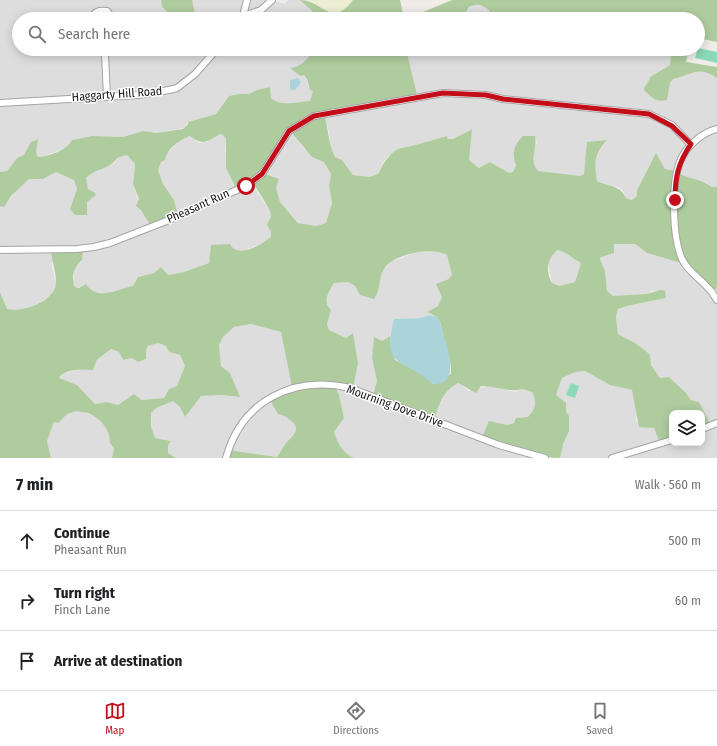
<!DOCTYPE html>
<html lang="en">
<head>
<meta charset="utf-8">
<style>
  body { margin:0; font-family:"Fira Sans Condensed",sans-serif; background:#f6f6f6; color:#202124 }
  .controls { position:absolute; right:12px; bottom:12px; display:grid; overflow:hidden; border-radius:8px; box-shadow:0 2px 10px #0003 }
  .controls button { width:36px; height:36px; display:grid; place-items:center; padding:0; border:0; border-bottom:1px solid #e0e0e0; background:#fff; color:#202124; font:20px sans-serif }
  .stop { position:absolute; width:12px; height:12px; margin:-9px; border:3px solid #c30e19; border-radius:50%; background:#fff }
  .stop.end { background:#c30e19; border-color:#fff; box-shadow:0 1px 4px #0008 }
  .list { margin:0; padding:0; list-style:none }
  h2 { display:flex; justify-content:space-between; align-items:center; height:52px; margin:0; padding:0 16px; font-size:17px }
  h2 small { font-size:13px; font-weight:400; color:#757577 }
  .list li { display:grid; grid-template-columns:26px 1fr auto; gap:12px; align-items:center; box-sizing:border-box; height:60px; padding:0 16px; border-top:1px solid #e0e0e0 }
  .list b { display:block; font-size:15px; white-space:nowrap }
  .list p { margin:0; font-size:13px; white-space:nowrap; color:#757577 }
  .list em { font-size:13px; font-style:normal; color:#757577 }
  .icon { flex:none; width:22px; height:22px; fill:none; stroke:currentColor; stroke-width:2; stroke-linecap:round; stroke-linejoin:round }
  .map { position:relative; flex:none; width:717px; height:458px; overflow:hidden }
  .search { position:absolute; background:#fff; box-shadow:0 2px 10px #0003; left:12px; right:12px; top:12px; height:44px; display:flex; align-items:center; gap:10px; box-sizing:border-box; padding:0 14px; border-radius:22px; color:#757577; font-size:15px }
  .sheet { height:232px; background:#fff }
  nav { display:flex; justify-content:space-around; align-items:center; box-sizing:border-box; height:56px; border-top:1px solid #e0e0e0; background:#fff; font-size:11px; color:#757577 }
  nav a { display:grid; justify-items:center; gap:2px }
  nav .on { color:#c30e19 }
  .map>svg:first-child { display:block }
  .residential { fill:#dedddd }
  .farmland { fill:#ededd4 }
  .forest { fill:#afcc9f; fill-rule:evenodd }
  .pitch { fill:#8bd9b7 }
  .water { fill:#abd3da }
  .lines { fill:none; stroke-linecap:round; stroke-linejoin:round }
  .minor-casing { stroke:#a4a4a4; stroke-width:8 }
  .minor { stroke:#fff; stroke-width:6 }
  .route { stroke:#c30e19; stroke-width:5 }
  .labels { text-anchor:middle; stroke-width:3; stroke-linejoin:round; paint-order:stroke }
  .street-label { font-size:12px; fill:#202020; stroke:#fff }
</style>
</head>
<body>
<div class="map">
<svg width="717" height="458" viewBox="0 0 717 458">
  <rect width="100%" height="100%" fill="#f0ede8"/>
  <g class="residential">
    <polygon points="0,0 161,0 162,8 174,19 19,19 19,49 315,49 306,62 295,68 291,68 304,75 307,79 308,86 313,91 310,101 285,104 274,101 271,98 270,87 257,90 249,94 239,94 229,96 216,114 188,122 183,128 156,133 143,131 123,137 92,136 72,140 69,146 45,156 38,157 36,153 37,139 24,155 17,158 7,171 0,172"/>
    <polygon points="192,0 272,0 285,4 288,0 300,0 321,19 182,19 189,18"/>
    <polygon points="473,5 482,5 489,10 490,19 415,19 440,14 455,15 467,10"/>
    <polygon points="406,49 599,49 600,54 608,49 666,49 671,55 670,65 650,77 648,84 667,100 670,83 673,79 681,77 690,72 704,70 717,78 717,187 712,187 707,183 691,180 680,174 678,171 665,169 658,156 652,160 637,190 637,196 632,200 626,198 623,191 618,187 597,181 595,168 596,155 607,141 601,140 592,142 584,174 580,176 538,172 534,167 532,155 537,143 535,136 513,156 516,165 513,172 509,173 490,162 479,168 469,160 471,129 453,139 448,139 447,136 408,147 402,147 388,156 383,162 379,173 370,177 353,175 342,160 335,157 331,148 329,132 325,117 416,95"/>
    <polygon points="291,132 304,149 324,161 331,174 329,186 332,203 326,223 316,226 299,223 280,202 276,188 279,179 263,172 277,143"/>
    <polygon points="220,134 225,136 226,139 225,152 253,183 258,194 270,210 271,216 267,225 271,232 271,237 265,242 242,251 236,250 231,246 211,253 209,263 184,272 167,275 161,267 154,273 138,277 133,286 108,294 97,294 88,287 75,287 73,283 75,268 82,260 51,262 56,284 51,296 31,307 13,311 7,309 0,292 0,206 4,206 19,187 29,179 43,179 56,172 74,179 77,189 70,209 87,215 87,202 91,198 90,191 86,185 86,178 90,174 115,163 117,158 127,155 135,164 133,184 141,210 150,225 174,200 163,184 158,170 161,162 165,160 166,154 179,141 190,136 199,143 208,142"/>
    <polygon points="614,244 635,244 647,253 681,263 710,293 717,288 717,458 560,458 566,412 565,406 556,395 562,378 575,372 585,371 610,385 632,390 637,412 636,422 654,428 672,443 702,443 702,428 707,426 699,402 691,400 686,393 669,377 660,378 651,365 650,355 646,351 635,343 618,334 616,317 618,309 627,306 666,298 665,291 652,291 646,294 619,296 613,296 607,291 605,271 600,258 601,256 614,253"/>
    <polygon points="558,250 565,251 576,261 581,263 575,282 559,286 552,283 548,262 550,255"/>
    <polygon points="441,251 447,255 452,275 438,306 428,311 428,312 430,315 421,318 394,319 390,336 382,341 375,337 372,358 377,381 435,418 439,405 449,387 458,383 469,391 489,386 516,392 522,389 532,392 536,401 534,410 528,417 516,418 514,423 508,425 489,421 526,453 549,458 354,458 346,455 336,440 334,432 344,418 339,395 334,385 358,363 353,334 346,338 329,330 327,324 331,310 328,307 327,302 328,292 334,283 348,282 355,286 360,295 391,262 416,252"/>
    <polygon points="251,324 281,332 292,387 284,415 294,423 296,429 294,436 286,443 277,457 228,450 227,458 176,458 168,453 168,445 170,441 155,438 152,433 151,413 156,408 173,400 180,407 185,416 187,416 189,410 201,396 221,395 239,397 230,373 221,366 219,345 223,337 234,327"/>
    <polygon points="158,343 166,346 169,352 180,355 185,366 177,387 169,389 164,398 142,400 134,395 118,405 106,402 95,404 77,385 59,379 63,374 77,370 93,370 97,361 111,349 119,352 123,360 132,358 146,350 148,346"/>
    <polygon points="80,411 96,417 105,426 114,448 112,458 51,458 47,441 54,422 58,423 69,413"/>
  </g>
  <polygon class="farmland" points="307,0 353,0 346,9 339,13 325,11"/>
  <g class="forest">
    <polygon points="161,0 192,0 196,18 174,19 162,7"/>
    <path d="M300,0C322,0 332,29 353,0H400L404,19H321Z"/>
    <path d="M452,0H717V42L698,38V19H490L489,10C482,5 477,3 469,7L465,14H440L422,17L423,12Z"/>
    <path d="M315,49H406L417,95L325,117C328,130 329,145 335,157L342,160L353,175L370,177L379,173C384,161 394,146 408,147L447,136L448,139H453L472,129L469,160L479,168L490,162L509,173L513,172L516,165C511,153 514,145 523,136H535C538,149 528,160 538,171L580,176L584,174L587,142L607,140C594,155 594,161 597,181C608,186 620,185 626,198L632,200L637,196V190L656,153L665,169L678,171L680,174C690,179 704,180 712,187H717V288L711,293L681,263L647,253L635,244H614V253L601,257L600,259L605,271L607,291L613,296L646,294L661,290L665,291L666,298L627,306L618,309L616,317L618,334L635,343L646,351L650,355L651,365L660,378L669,377L686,393L691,400L699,402L710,424L702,428V413H672V439L660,443L654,428L639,427L632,390L610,385L585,371L575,372L562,378L556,395L566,403V412L569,416V431L563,444L560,458C533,458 508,446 482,437L489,421L508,425L514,423L516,418L528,417C536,408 537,403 532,392L522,389C512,393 494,386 481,386L476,393L458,383C444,390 439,403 435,418L373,395L377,381L372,358L374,337L382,341L390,336L395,360L421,373L433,384L451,374V366L440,322L437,317L427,312L438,306L442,297L436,284L449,279L452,275L447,255C432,246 393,254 384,269C378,278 381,290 374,299L360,295L355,286L348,282L334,283C329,291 322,302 331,310L327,324L329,330L346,338L353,333L358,363L353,388L334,385L339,395L344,418L334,432C337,443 344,454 354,458H227L228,450L277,457C280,453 283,447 286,443C293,436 302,428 290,420C286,417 284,415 278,414L270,400L292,387L281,332L251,324L234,327L223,337L219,345L221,366L230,373L240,397L221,395L201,396L185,417L180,407L173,401L156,408L151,413V426L155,438L171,441L168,445V453L176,458H112L114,448L110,443C111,425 89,406 70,413C66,414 62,420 58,423L54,422L47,441L51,458H0V292L7,309C23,313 56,301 56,282C56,270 51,260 51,248L83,246L82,260C75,266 70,277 75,287L79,288L86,284C98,302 117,289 133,286L138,277L154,273L161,267L168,275L184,272L209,263L211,245L230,244C238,259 261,245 271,237V232L267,225C268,222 271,218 271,215C271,209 257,190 253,183L236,188L226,168V139L224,136L220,134C207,142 203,146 190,136C178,141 167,148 165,160L161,162L158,170L163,184L174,200L177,212L150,225L141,210L136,206L139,199L133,184L135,164L127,155L117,158C111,169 94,169 86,178L88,189L94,192L96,195L87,202V215H75L70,209L77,189L74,180L56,172L43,179H29L11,196L4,207L0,206V172L7,171L17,158L24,155L31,142L38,139L36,153L38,157C50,156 67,150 72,140L92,136L123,137L143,131L156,133L183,129L188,124V122L216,114L229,96L239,94H249L257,90L270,87L271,98C280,107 298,102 310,101L313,91L310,90L307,79L304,75L300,76L290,68C302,67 308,58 315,49ZM291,132L312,157L324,162L331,174L329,186L332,203L326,223L316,226L298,223L280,202L276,188L279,179L263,173L277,143ZM558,250C568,252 572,259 581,263L575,282L559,286L552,283C545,272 547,257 558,250ZM158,343L166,346L169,352L180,355L185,366L177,386L169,389L164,398L142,400L134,394L118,405L106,402L95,404L77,385L59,378C66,368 81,370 93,370L97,360L111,349L119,352L123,360L132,358L138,362L146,359V350L148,346Z"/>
    <path d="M666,49H689L686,62L717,67V78C698,65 692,75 673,79L670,83L667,100C656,103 651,97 644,90C644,85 649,83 650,77L670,65L671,55Z"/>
  </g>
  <g class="pitch">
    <polygon points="698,48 717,52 717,63 695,58"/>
    <polygon points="571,383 579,386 575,398 566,395"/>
  </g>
  <g class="water">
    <polygon points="298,78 301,82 295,90 291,90 290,88 290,80"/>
    <path d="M430,315L437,317L440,322C444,341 465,385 433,384C402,356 381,370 394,319L421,318Z"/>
  </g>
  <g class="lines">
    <defs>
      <g id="minor">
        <polyline points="247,0 243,16 261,10 272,0"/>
        <path d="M92,19C94,11 99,10 107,11L113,19"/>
        <polyline points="102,49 105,55 107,49"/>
        <polyline points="105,55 107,96"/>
        <polyline points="0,103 138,95 169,90 177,88 195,74 217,49"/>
        <path d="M717,129C703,132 687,146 681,159C671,182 672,236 682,259C687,271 700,278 708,288C712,291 714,296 717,300"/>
        <polyline points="0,250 77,249 94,247 110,243 174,218 246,186 262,174 289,131 314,116 443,93 486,95 503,99 649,114 672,125 691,145"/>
        <polyline points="702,429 717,423"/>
        <path d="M226,458C242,400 294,375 350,388L499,445L545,458"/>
        <polyline points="612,458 672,440"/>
      </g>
    </defs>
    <use href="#minor" class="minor-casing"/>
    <use href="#minor" class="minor"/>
  </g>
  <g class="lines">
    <path class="route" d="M246,186L262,174L289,131L314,116L443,93L486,95L503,99L649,114L672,126L691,144C678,163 675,177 675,200"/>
  </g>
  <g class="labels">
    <g class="street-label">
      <text transform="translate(117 94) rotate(-4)" y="4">Haggarty Hill Road</text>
      <text transform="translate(198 206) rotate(-24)" y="4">Pheasant Run</text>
      <text transform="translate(395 406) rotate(20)" y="4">Mourning Dove Drive</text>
    </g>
  </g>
</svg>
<div class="controls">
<button><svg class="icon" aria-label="layers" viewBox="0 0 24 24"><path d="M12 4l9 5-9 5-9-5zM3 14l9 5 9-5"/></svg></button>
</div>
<div class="stop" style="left:246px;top:186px"></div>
<div class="stop end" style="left:675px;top:200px"></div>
<div class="search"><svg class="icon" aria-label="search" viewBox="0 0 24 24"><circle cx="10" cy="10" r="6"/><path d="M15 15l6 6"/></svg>Search here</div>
</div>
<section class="sheet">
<h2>7 min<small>Walk · 560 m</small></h2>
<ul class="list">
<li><svg class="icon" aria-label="ahead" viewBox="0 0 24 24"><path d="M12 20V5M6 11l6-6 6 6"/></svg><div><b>Continue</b><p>Pheasant Run</p></div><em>500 m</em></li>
<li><svg class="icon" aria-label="right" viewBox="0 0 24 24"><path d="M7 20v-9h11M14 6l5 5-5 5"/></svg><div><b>Turn right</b><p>Finch Lane</p></div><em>60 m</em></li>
<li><svg class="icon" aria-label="arrive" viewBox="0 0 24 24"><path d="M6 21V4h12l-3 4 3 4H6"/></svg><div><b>Arrive at destination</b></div></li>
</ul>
</section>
<nav>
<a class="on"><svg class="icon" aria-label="map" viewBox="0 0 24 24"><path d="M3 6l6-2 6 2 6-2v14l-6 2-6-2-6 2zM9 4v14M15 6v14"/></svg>Map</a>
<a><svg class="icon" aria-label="directions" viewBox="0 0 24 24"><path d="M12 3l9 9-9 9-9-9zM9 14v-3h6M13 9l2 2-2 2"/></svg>Directions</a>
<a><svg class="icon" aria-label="saved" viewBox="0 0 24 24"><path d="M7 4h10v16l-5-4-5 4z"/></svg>Saved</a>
</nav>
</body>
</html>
